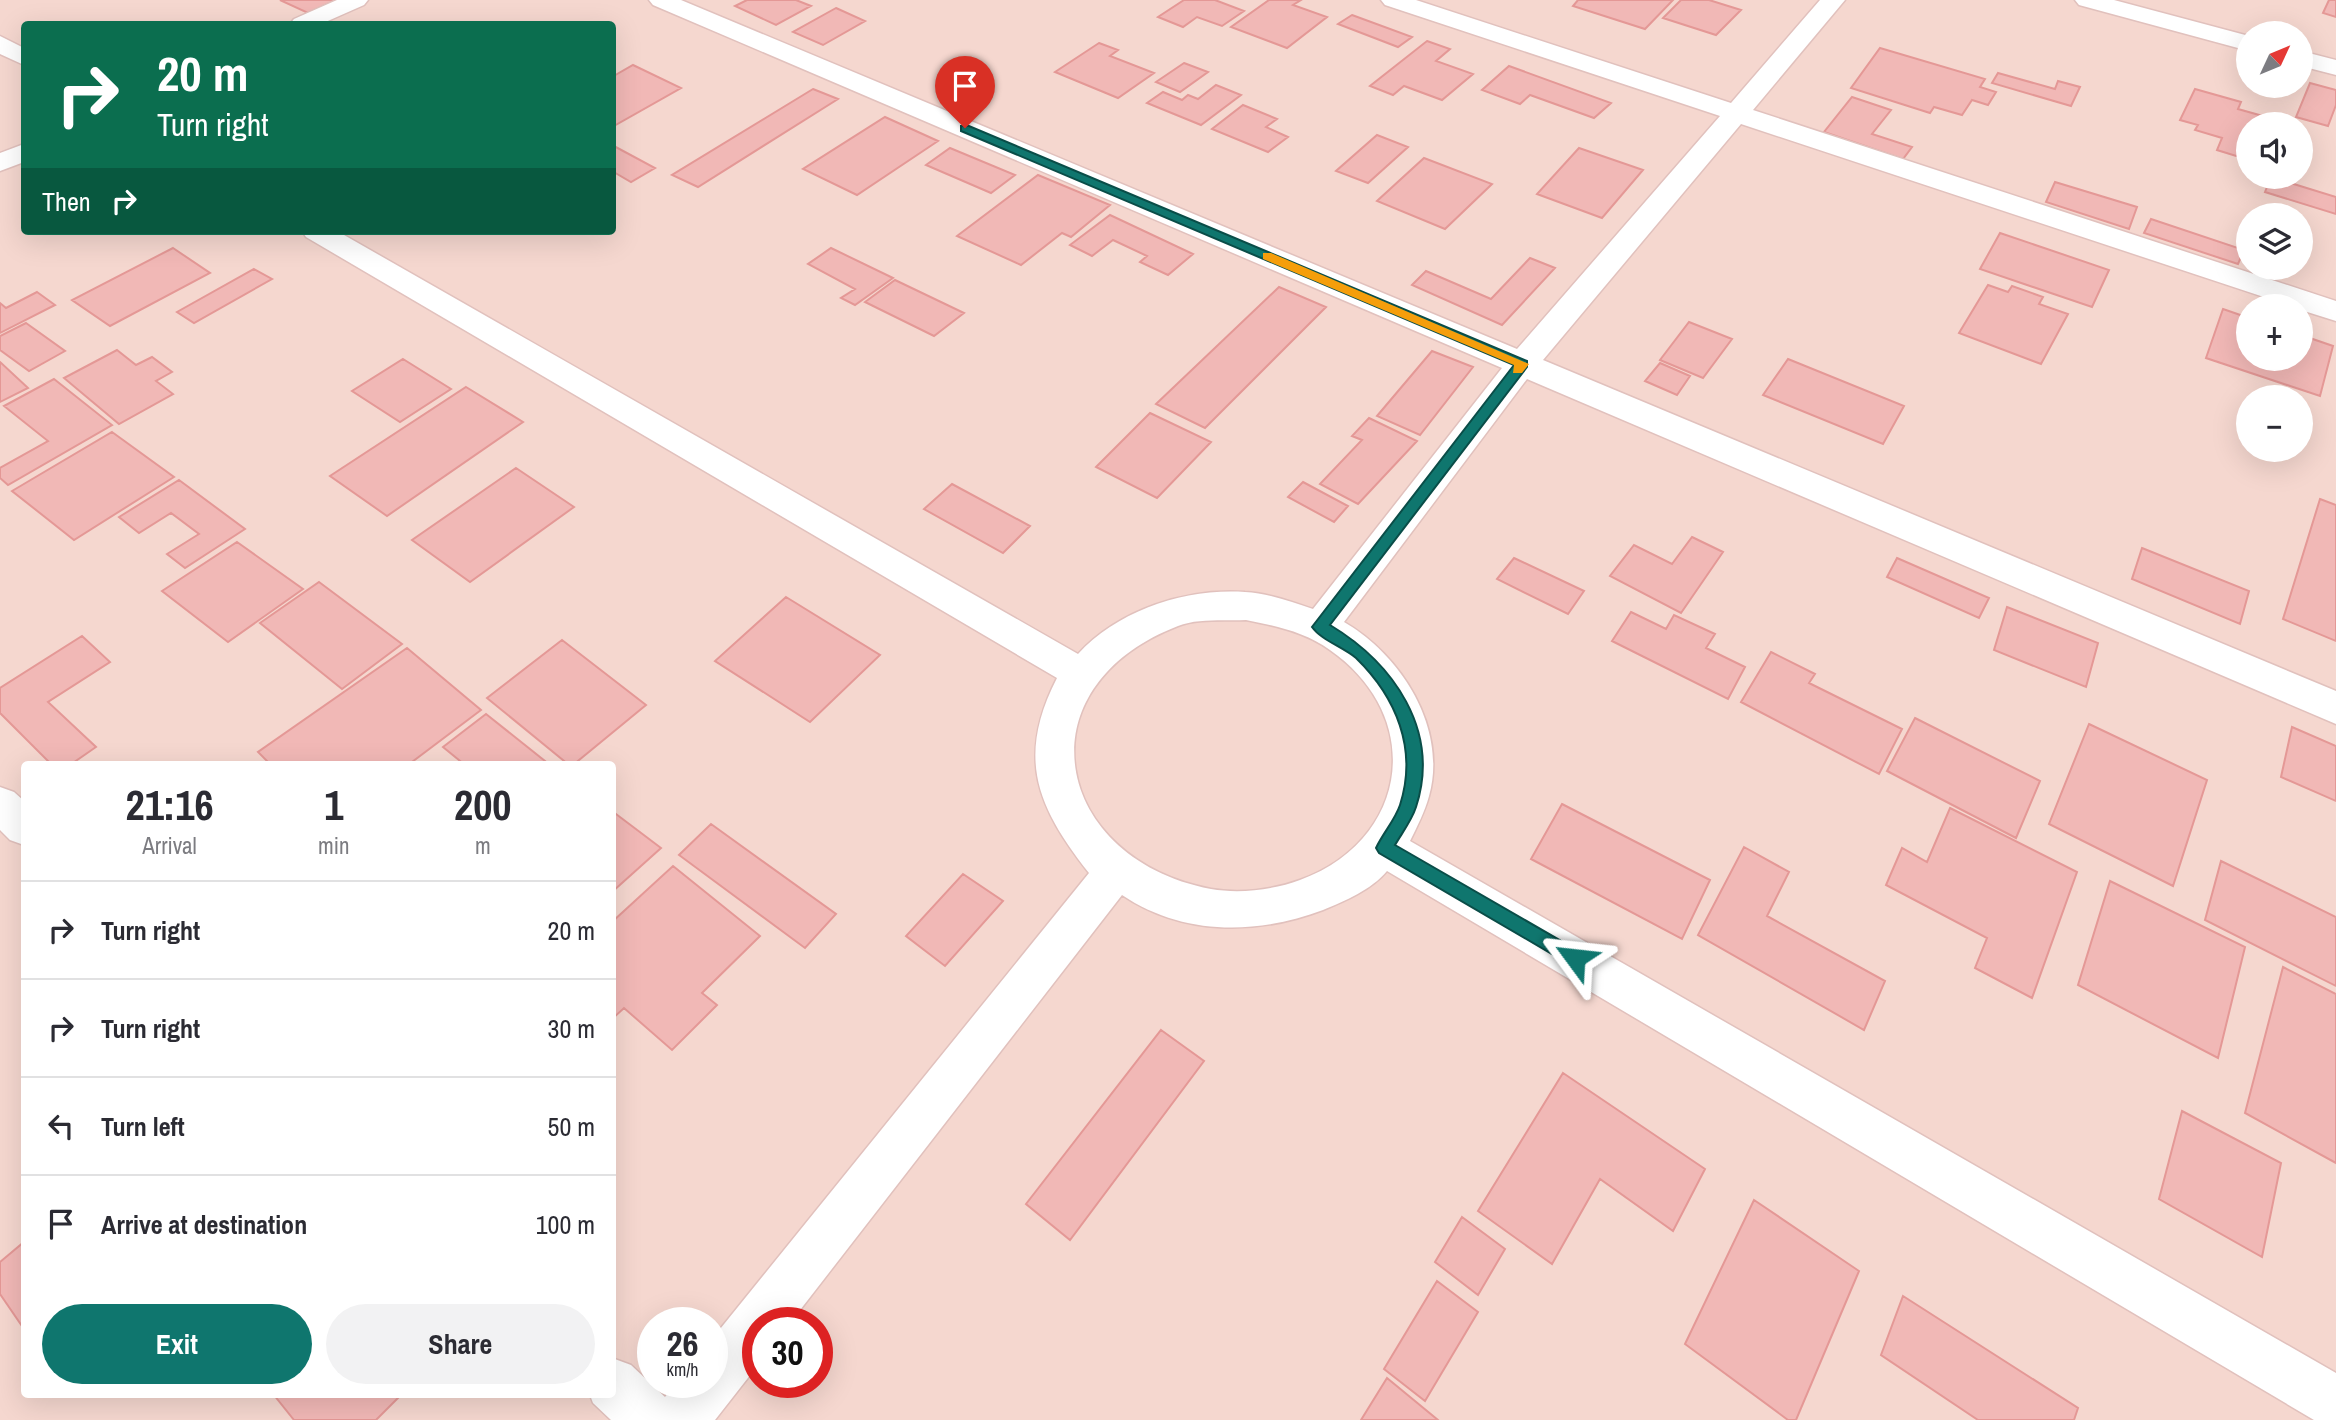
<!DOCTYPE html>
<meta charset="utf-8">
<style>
:root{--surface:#fff;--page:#f2f2f3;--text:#2b2b33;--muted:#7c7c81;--line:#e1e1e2;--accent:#0f766e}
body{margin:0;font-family:"Archivo Narrow",sans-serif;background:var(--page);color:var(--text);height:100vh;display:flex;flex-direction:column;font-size:26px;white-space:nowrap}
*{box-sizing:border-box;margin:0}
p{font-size:23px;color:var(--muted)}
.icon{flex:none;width:38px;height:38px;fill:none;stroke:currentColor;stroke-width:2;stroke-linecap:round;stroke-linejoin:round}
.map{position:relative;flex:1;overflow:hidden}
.sheet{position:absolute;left:21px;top:761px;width:595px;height:637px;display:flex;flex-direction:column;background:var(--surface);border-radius:7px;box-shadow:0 7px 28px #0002}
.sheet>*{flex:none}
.banner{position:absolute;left:21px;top:21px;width:595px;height:214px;border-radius:7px;box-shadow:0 7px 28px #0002;background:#0b6e4f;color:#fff;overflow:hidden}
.needle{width:46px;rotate:46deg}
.tools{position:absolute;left:2236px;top:21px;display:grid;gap:14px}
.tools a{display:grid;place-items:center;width:77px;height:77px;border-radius:50%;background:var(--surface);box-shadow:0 7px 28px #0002;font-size:35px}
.speed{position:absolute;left:637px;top:1307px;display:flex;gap:14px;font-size:35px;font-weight:700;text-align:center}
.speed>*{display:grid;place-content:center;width:91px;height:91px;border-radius:50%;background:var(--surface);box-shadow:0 7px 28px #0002;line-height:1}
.speed small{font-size:18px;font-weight:400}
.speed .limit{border:10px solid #d22;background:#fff;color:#111}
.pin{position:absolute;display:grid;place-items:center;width:60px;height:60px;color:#fff;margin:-72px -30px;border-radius:50% 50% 50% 0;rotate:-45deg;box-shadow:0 0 7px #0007}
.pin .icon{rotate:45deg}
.me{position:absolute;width:77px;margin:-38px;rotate:300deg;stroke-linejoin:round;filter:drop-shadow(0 0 5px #0008)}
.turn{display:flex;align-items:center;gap:24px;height:147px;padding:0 21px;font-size:32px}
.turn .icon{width:91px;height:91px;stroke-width:2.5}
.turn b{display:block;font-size:49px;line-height:60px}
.then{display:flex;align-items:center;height:66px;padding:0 21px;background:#0003;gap:14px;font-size:26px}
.eta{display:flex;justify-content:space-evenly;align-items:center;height:119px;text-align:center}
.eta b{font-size:42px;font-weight:700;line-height:49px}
.cta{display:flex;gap:14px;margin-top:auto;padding:14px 21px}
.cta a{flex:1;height:80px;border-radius:42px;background:var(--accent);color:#fff;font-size:28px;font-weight:700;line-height:80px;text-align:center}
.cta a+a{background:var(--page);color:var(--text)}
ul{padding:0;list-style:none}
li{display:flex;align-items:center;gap:21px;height:98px;padding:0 21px;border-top:2px solid var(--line)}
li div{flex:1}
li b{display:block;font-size:26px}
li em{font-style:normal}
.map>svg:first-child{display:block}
.residential{fill:#f5d7cf;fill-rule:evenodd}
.building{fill:#f1b8b6;stroke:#e49896;stroke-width:2}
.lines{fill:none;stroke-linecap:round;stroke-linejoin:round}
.street-casing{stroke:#e1c1bd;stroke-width:3}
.street{fill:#fff;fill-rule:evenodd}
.route{fill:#0f766e;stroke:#0a4d48;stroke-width:2}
.slow{fill:#f59e0b}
</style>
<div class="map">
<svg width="2336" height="1420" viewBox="0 0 2336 1420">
<rect width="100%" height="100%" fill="#fce5de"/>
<path class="residential" d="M0,0h2336v1420h-2336zM24,24h588v207h-588zM2249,33h52v53h-52zM2249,124h52v53h-52zM2249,215h52v53h-52zM2249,306h52v53h-52zM2249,397h52v53h-52zM24,765h588v630h-588zM653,1323h59v59h-59zM758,1323h59v59h-59z"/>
<path class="building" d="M280,0h51l3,1 -26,12z
M747,0h49l15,6 -35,19 -41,-19z
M1184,0h31l29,11 -22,15 -25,-9 -14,10 -25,-10z
M1269,0h32l-8,5 34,12 -40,31 -56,-21z
M1578,0h95l-28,29 -72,-23z
M1681,0h28l32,10 -25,25 -53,-17z
M2329,0h7v17l-13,-4z
M836,8l29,13 -42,24 -30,-13z
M1352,15l60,22 -14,10 -60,-23z
M1427,41l23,8 -14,12 37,13 -31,26 -38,-14 -11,9 -23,-9z
M1099,43l19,7 -8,6 44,17 -36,25 -63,-26z
M1880,48l105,31 -5,8 16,5 -8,13 -16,-5 -10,15 -28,-8 -4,6 -79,-25z
M1184,63l24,9 -28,20 -24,-10z
M633,65l48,23 -69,39v-50z
M1509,66l102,37 -17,15 -64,-23 -10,9 -38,-14z
M1998,73l57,16 3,-8 22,6 -9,19 -79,-23z
M2310,83l26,7v15l-8,21 -32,-9z
M1216,85l25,10 -40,30 -54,-22 16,-11 19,8 6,-5 10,4z
M813,89l25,10 -140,88 -26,-12z
M2195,89l46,13 -3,7 50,14 -39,1v36l-32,-10 5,-12 -27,-8 3,-5 -18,-5z
M1852,97l39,13 -19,24 40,13 -9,12 -79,-27z
M1243,105l34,14 -11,8 22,10 -20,15 -56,-23z
M885,117l53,24 -81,54 -54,-26z
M1377,135l31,12 -40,36 -32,-12z
M612,145l43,23 -24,14 -19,-11z
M950,148l65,27 -24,18 -65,-28z
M1579,148l64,22 -41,48 -65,-24z
M1424,158l68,26 -47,45 -68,-28z
M1038,175l72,30 -39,32 -9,-4 -41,32 -64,-29z
M2271,177l65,20v17l-71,-22z
M2055,182l82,25 -8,22 -83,-27z
M1110,215l83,39 -25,21 -28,-13 7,-6 -34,-16 -21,16 -22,-11z
M2151,219l93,31 -6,14 -94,-31z
M2000,233l109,37 -17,37 -112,-38z
M173,248l37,25 -100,53 -38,-26z
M831,248l62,30 -38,27 -14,-7 14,-9 -47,-25z
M1530,258l25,10 -53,57 -90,-40 14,-14 65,28z
M254,269l18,10 -78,44 -17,-11z
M895,280l69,33 -30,23 -69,-34z
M1988,285l20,7 4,-6 31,11 -4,7 29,10 -27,50 -82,-31z
M1279,287l47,20 -121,121 -49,-24z
M37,292l18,13 -55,28v-30l6,5z
M2223,309l26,9v41h52v-24l32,11 -13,50 -114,-38z
M1689,322l43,17 -29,39 -43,-18z
M26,323l39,28 -36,20 -29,-21v-14z
M117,350l19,15 16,-8 20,15 -16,9 17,13 -54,30 -55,-46z
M1432,351l41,16 -53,68 -43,-19z
M403,359l48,30 -51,33 -48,-31z
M1788,359l116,47 -21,38 -120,-49z
M0,362l28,26 -28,14z
M1660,363l30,13 -13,19 -32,-14z
M54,379l58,46 -104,60 -8,-7v-10l48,-27 -44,-35z
M466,387l57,35 -136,94 -57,-40z
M1150,413l61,29 -54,56 -61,-31z
M1369,418l48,23 -59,63 -38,-20 42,-44 -10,-4z
M112,432l62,45 -100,63 -62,-49z
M516,468l58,39 -104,75 -58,-42z
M179,480l66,49 -60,39 -18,-14 32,-20 -28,-21 -32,20 -20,-16z
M1303,482l45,24 -14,16 -46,-25z
M952,484l78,42 -27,27 -79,-44z
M2320,499l16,6v136l-53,-22z
M1692,537l31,15 -42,61 -71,-37 24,-31 38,19z
M237,542l66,47 -75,53 -66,-51z
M2142,548l107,43 -9,33 -108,-45z
M1514,558l70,33 -16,23 -71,-35z
M1897,558l92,40 -10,20 -92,-41z
M319,582l83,62 -60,45 -82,-66z
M786,597l94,58 -70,67 -95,-61z
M2007,607l91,36 -12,44 -92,-37z
M1631,612l35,17 8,-14 41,19 -9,14 39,19 -17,32 -116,-58z
M82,636l28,26 -62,40 48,45 -26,18h-18l-52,-52v-25z
M562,640l84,65 -73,60h-4l-82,-67z
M407,648l74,62 -73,55h-137l-13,-13z
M1771,652l44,22 -6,9 93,46 -23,45 -138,-72z
M486,714l64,51h-85l-22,-18z
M1915,718l125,63 -24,57 -129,-67z
M2089,724l118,56 -34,106 -124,-62z
M2292,727l44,19v55l-55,-24z
M1562,804l148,76 -28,59 -151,-80z
M1950,808l127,64 -45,126 -57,-30 12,-30 -101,-53 16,-37 25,14z
M612,811l49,37 -49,44z
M711,824l125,90 -31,34 -126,-93z
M1744,847l45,25 -22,44 118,65 -21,49 -166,-95z
M2221,861l115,56v69l-131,-66z
M673,866l87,70 -58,57 15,12 -45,45 -48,-42 -12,11v-97z
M963,874l40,27 -58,65 -39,-30z
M2110,881l135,66 -27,111 -140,-73z
M2283,967l53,27v169l-91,-50z
M1161,1030l43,31 -134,179 -44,-36z
M1563,1073l142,96 -32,62 -73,-52 -48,85 -74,-53z
M2182,1111l99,52 -19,94 -103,-58z
M1754,1200l105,71 -63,149h-8l-103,-76z
M1462,1217l43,32 -27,46 -43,-33z
M24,1242v87l-24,-35v-32z
M1437,1281l41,31 -53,89 -41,-32z
M1903,1296l175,112 -4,12h-96l-97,-65z
M1387,1378l51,42h-77z
M274,1395h127l-25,25h-82z"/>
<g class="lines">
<defs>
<path id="street" d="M337,0h31l-4,5 -43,19h-31l4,-5z
M649,0h32l836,349 203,-233 -335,-111 -4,-5h35l315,103 89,-103h25l-92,110 583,191v20l-35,-11v-4h-10l-550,-182 -198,236 793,331v33l-809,-345 -183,243c57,33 104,106 85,174 -4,15 -12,31 -19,45l926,532v47h-22l-927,-549c-16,19 -42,30 -64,39 -66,25 -140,26 -201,-15l-332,428h-32v42l-43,55h-104l-18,-17 -3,-8h22v-37l19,7 34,32 12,-15h35v-43l377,-466c-52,-66 -73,-115 -32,-195l-751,-441 -4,-6h35l741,423c41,-44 107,-66 167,-62 23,1 47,10 68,17l189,-241 -849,-363zM1246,620c30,6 59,12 84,30 96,67 79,190 -30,230 -27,10 -61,14 -89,9 -157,-30 -193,-201 -33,-263 20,-8 46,-5 68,-6z
M2075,0h39l135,36v15l-170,-46z
M0,36l24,12v17l-24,-11z
M2301,51l35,9v15l-35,-9z
M24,144v18l-24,9v-18z
M0,787l14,5 10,9v44l-14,-5 -10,-10z"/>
</defs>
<use href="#street" class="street-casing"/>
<use href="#street" class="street"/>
</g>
<path class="route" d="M961,126h8l558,235v6l-197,258c63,38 111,105 86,182 -4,13 -14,26 -21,38l187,108 2,5 -2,6 -7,3 -6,-3 -190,-111 -3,-5c7,-15 19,-28 24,-43 18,-56 -4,-108 -44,-147 -13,-11 -35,-18 -44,-31l202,-262 -553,-234z"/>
<path class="slow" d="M1263,253h8l258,111 -7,9h-9l1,-8 -251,-106z"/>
</svg>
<div class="tools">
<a><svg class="needle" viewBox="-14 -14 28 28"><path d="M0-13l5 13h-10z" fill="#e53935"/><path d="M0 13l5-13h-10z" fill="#7c7c81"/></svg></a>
<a><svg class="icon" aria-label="sound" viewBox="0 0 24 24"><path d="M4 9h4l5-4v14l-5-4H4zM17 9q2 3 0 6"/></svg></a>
<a><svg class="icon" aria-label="layers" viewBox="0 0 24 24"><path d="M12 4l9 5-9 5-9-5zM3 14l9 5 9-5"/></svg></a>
<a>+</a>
<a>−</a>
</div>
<div class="speed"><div>26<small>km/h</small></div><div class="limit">30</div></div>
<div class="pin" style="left:965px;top:128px;background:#d93025"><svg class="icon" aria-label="arrive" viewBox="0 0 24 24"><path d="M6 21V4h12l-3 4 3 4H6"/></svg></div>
<svg class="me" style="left:1575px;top:958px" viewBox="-20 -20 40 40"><path d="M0-17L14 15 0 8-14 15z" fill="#0f766e" stroke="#fff" stroke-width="4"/></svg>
<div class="banner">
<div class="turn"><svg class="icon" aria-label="right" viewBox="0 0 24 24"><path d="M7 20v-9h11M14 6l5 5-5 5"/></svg><div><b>20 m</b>Turn right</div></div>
<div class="then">Then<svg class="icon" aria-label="right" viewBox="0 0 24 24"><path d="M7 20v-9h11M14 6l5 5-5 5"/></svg></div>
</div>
<section class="sheet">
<div class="eta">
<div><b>21:16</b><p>Arrival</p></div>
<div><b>1</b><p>min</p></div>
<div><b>200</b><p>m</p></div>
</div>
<ul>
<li><svg class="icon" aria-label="right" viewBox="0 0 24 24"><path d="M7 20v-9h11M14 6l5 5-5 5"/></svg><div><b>Turn right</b></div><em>20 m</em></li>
<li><svg class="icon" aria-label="right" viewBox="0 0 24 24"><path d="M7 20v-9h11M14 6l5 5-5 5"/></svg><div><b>Turn right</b></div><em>30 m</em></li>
<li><svg class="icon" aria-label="left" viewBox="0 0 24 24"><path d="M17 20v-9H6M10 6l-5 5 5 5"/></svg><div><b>Turn left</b></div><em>50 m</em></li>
<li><svg class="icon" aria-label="arrive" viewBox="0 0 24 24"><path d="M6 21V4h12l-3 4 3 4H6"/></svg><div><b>Arrive at destination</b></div><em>100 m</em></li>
</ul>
<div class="cta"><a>Exit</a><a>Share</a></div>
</section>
</div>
